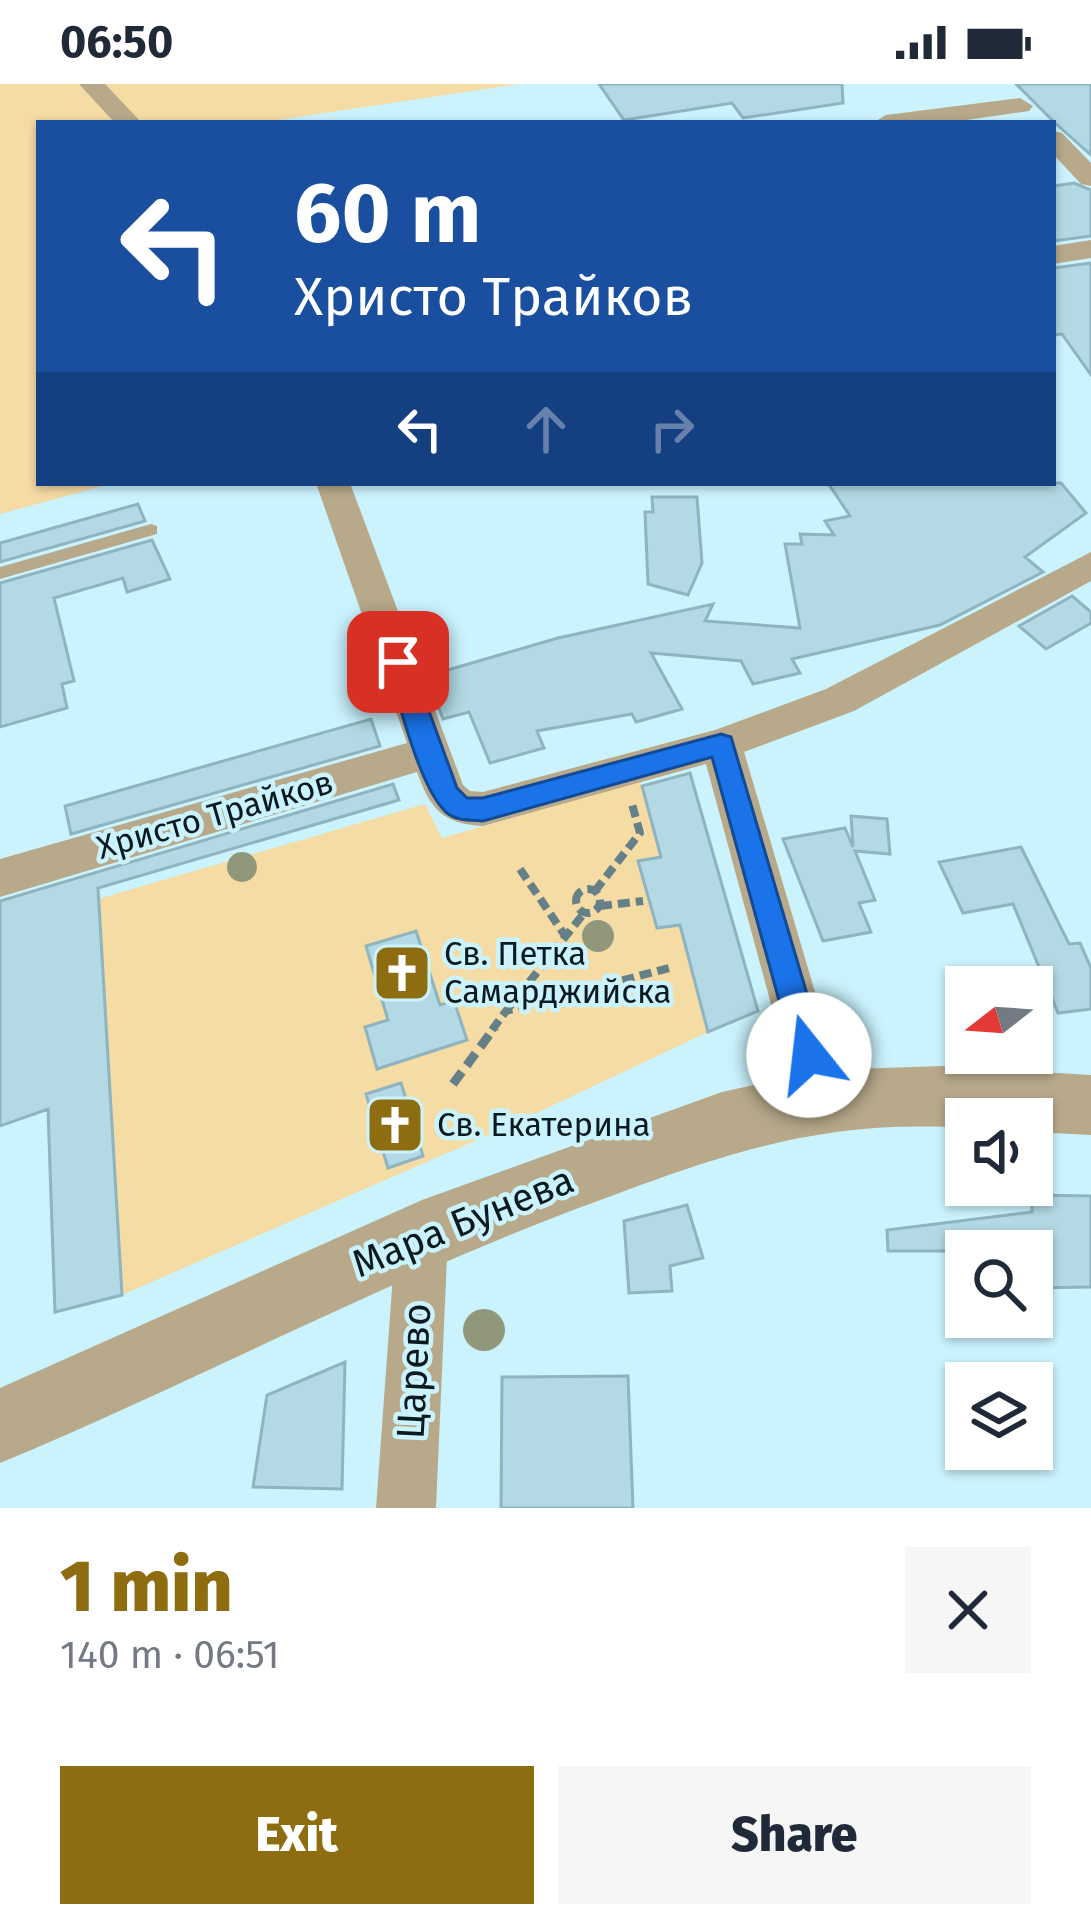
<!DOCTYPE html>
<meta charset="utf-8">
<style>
:root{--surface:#fff;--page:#f6f6f7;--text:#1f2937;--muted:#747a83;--accent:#8e6c10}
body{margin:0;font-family:"Fira Sans",sans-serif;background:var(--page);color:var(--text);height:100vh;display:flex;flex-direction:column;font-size:45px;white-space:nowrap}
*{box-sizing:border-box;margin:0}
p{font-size:39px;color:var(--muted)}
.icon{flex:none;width:66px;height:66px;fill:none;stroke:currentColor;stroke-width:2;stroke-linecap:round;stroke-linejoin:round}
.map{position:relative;height:1424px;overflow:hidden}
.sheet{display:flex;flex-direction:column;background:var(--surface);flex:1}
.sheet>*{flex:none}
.top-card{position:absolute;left:36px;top:36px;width:1020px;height:366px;border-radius:0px;box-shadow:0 3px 9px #0004;background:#1a4fa0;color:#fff;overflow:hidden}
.needle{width:78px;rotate:253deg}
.buttons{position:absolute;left:945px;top:882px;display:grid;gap:24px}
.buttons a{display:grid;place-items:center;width:108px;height:108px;border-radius:0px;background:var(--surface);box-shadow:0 3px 9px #0004;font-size:60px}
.pin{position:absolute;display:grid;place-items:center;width:102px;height:102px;color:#fff;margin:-51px;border-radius:24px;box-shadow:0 6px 18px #0006}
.me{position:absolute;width:132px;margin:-66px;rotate:344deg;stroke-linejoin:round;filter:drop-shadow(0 0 9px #0008)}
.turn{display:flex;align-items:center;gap:42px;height:252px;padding:0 60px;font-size:54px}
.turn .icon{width:156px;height:156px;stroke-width:2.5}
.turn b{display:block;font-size:84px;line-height:102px}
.lanes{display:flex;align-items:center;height:114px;padding:0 60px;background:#0003;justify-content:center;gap:60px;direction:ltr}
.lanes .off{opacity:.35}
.round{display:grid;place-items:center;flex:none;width:126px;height:126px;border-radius:0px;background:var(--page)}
.headline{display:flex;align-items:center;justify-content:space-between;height:204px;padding:0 60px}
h1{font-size:72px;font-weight:800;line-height:90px;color:var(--accent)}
.button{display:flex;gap:24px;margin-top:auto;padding:24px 60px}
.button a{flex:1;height:138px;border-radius:0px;background:var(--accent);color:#fff;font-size:48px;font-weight:800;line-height:138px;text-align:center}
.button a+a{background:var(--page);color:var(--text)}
.status{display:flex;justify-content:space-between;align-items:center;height:84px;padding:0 60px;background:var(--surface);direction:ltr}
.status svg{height:33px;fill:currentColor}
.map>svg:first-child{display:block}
.green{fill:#f5dba4}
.building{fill:#b2d9e4;stroke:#8eb4bf;stroke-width:3}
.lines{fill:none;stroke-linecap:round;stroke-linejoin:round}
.path-far1{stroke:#658087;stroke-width:8;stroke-dasharray:12 6;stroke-linecap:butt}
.path{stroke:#658087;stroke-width:9;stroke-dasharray:15 8;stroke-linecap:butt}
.service{fill:#b7a98a;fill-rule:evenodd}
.minor{fill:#b7a98a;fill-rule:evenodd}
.tertiary{fill:#b7a98a;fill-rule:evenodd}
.tree{fill:#91977b}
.route{fill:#1a73e8;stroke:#114b97;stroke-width:3}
.labels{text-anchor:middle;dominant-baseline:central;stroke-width:9;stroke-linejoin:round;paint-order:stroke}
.street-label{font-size:33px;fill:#0b1a1e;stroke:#cbf3fe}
.poi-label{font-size:33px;fill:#0b1a1e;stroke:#cbf3fe;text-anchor:start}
.near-street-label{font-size:39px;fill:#0b1a1e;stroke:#cbf3fe}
</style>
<div class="status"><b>06:50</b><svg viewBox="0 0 49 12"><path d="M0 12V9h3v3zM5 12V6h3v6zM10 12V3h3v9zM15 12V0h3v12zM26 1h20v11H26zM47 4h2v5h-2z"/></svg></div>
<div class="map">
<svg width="1091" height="1424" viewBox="0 0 1091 1424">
<rect width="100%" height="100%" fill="#cbf3fe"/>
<path class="green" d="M0,0h519l-261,39h-219v360h75l-114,31z
M640,697l21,76 -23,5 19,65 23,-2 28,107 -199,94 -387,169 -24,-396 327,-95 17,34z"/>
<path class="building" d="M599,0h243l1,19 -100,15 -11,-15 -108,17z
M1016,0h75v71l-36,-32z
M1074,99l17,7v46l-38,5v-55z
M1091,179v112l-29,-41 -9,1v-67z
M828,399h233l25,30 -61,44 18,15 -103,53 -148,34 8,14 -47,11 -12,-23 -90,-8 31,56 -46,13 -4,-8 -95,17 7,17 -54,15 -21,-51 -26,7 -16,-43 131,-38 155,-34 -8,17 95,7 -15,-84h17l-2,-10 34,1 -9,-14 25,-5z
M652,413h45l5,66 -14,32 -40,-11 -3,-72h8z
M138,420l7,17 -145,41v-19z
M152,456l18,39 -43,13 -4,-14 -69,20 20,83 -12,3 5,24 -67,19v-144z
M1072,512l19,16v11l-45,26 -27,-23z
M371,635l9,27 -309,88 -6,-28z
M690,689l68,238 -50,21 -28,-107 -23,3 -19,-67 23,-4 -19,-71z
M393,700l6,16 -301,88 24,407 -67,17 -7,-203 -48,17v-225z
M851,732l36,3 3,35 -35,-3 20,49 -16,3 12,29 -48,9 -40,-102 62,-11 8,19z
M1021,763l48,97 11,-1 11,25v41l-33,4 -45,-109 -50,9 -24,-51z
M416,847l24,74 14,-4 13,39 -90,29 -12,-42 23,-7 -22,-74z
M401,999l22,73 -35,12 -22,-74z
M1032,1111l59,1v91l-59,1v-37h-144l-1,-21 145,-18z
M687,1121l16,53 -33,8 2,25 -43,2 -5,-72z
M345,1278l-3,127 -89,-2 14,-92z
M628,1292l5,132h-132l1,-131z"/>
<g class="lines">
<path class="path-far1" d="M520,785l46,68
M576 817a12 12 0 1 1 24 0a12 12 0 1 1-24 0Z
M595,807l45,-58 -8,-29
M600,822l43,-5
M507,926l78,-98
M492,946l14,-19 167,-44"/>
<path class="path" d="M453,1000l42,-57"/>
<path class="service" d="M151,440l6,2v8l-157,45v-12z"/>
<path class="minor" d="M79,0h26l37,39h-27z
M1020,14l13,8 -4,5 -83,12h-73l13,-8z
M1053,47l9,2 29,30v23l-10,-2 -28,-30z
M1091,156v18l-38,6v-18z
M316,399h34l113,302 7,6 13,1 232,-62 111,-41 265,-137v29l-237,130 -110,41 103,348 -8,17 -17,6 -17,-6 -8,-17 -91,-336 -223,62c-40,-2 -53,-17 -66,-54l-417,125v-38l407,-116z
M422,1124l19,7 7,19 -12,274h-60l20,-274 7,-19z"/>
<path class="tertiary" d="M942,982l149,9v60l-59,-3v-13h-66v9c-155,-10 -256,31 -398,84 -194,74 -376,171 -568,251v-75l422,-188 300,-108 100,-22z"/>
</g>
<g class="tree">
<circle cx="242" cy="783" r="15"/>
<circle cx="598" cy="852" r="16"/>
<circle cx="484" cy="1246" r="21"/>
</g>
<path class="route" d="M398,569l13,9 46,126 10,10h16l238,-64 10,3 94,318 -5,10 -11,5 -11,-5 -4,-10 -82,-298 -229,64c-13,-1 -26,0 -36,-8 -28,-24 -48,-114 -61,-151z"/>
<defs>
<symbol id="church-square" viewBox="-11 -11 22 22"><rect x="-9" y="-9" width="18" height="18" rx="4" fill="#8e6c10" stroke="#cbf3fe"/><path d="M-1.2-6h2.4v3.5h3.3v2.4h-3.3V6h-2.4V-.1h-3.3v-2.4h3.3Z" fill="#fff"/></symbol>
</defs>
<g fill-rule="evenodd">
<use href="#church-square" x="369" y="856" width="66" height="66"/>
<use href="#church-square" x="362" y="1008" width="66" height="66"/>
</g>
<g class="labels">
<g class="street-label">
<text transform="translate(215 731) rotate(-16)">Христо Трайков</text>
</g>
<g class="poi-label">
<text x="444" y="870">Св. Петка<tspan x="444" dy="38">Самарджийска</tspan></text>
<text x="437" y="1041">Св. Екатерина</text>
</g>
<g class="near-street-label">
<text transform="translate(463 1138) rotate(-22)">Мара Бунева</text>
<text transform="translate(414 1287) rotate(-87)">Царево</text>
</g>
</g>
</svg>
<div class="buttons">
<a><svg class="needle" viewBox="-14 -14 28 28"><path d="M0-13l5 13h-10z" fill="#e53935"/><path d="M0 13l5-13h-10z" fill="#747a83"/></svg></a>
<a><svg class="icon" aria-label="sound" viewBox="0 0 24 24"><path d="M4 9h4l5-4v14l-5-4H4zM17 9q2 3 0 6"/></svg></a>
<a><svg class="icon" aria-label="search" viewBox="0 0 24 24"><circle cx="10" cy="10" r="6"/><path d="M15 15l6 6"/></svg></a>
<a><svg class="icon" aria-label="layers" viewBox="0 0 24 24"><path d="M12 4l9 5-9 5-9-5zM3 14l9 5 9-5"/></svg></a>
</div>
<div class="pin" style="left:398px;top:578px;background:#d93025"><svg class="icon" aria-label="arrive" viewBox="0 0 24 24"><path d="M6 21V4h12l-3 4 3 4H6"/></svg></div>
<svg class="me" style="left:809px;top:971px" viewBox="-20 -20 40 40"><circle r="19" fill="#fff"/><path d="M0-13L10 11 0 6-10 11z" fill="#1a73e8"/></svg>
<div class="top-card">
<div class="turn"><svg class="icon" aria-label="left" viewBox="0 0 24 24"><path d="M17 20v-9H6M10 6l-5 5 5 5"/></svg><div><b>60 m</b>Христо Трайков</div></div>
<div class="lanes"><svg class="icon" aria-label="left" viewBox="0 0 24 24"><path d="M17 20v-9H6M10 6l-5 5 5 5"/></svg><svg class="icon off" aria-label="ahead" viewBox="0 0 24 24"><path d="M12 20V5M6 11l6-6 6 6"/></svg><svg class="icon off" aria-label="right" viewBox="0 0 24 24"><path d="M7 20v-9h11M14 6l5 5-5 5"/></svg></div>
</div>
</div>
<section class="sheet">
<div class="headline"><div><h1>1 min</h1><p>140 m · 06:51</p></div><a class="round"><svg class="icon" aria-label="close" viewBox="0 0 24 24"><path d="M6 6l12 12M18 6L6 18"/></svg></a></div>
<div class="button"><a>Exit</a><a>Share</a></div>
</section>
